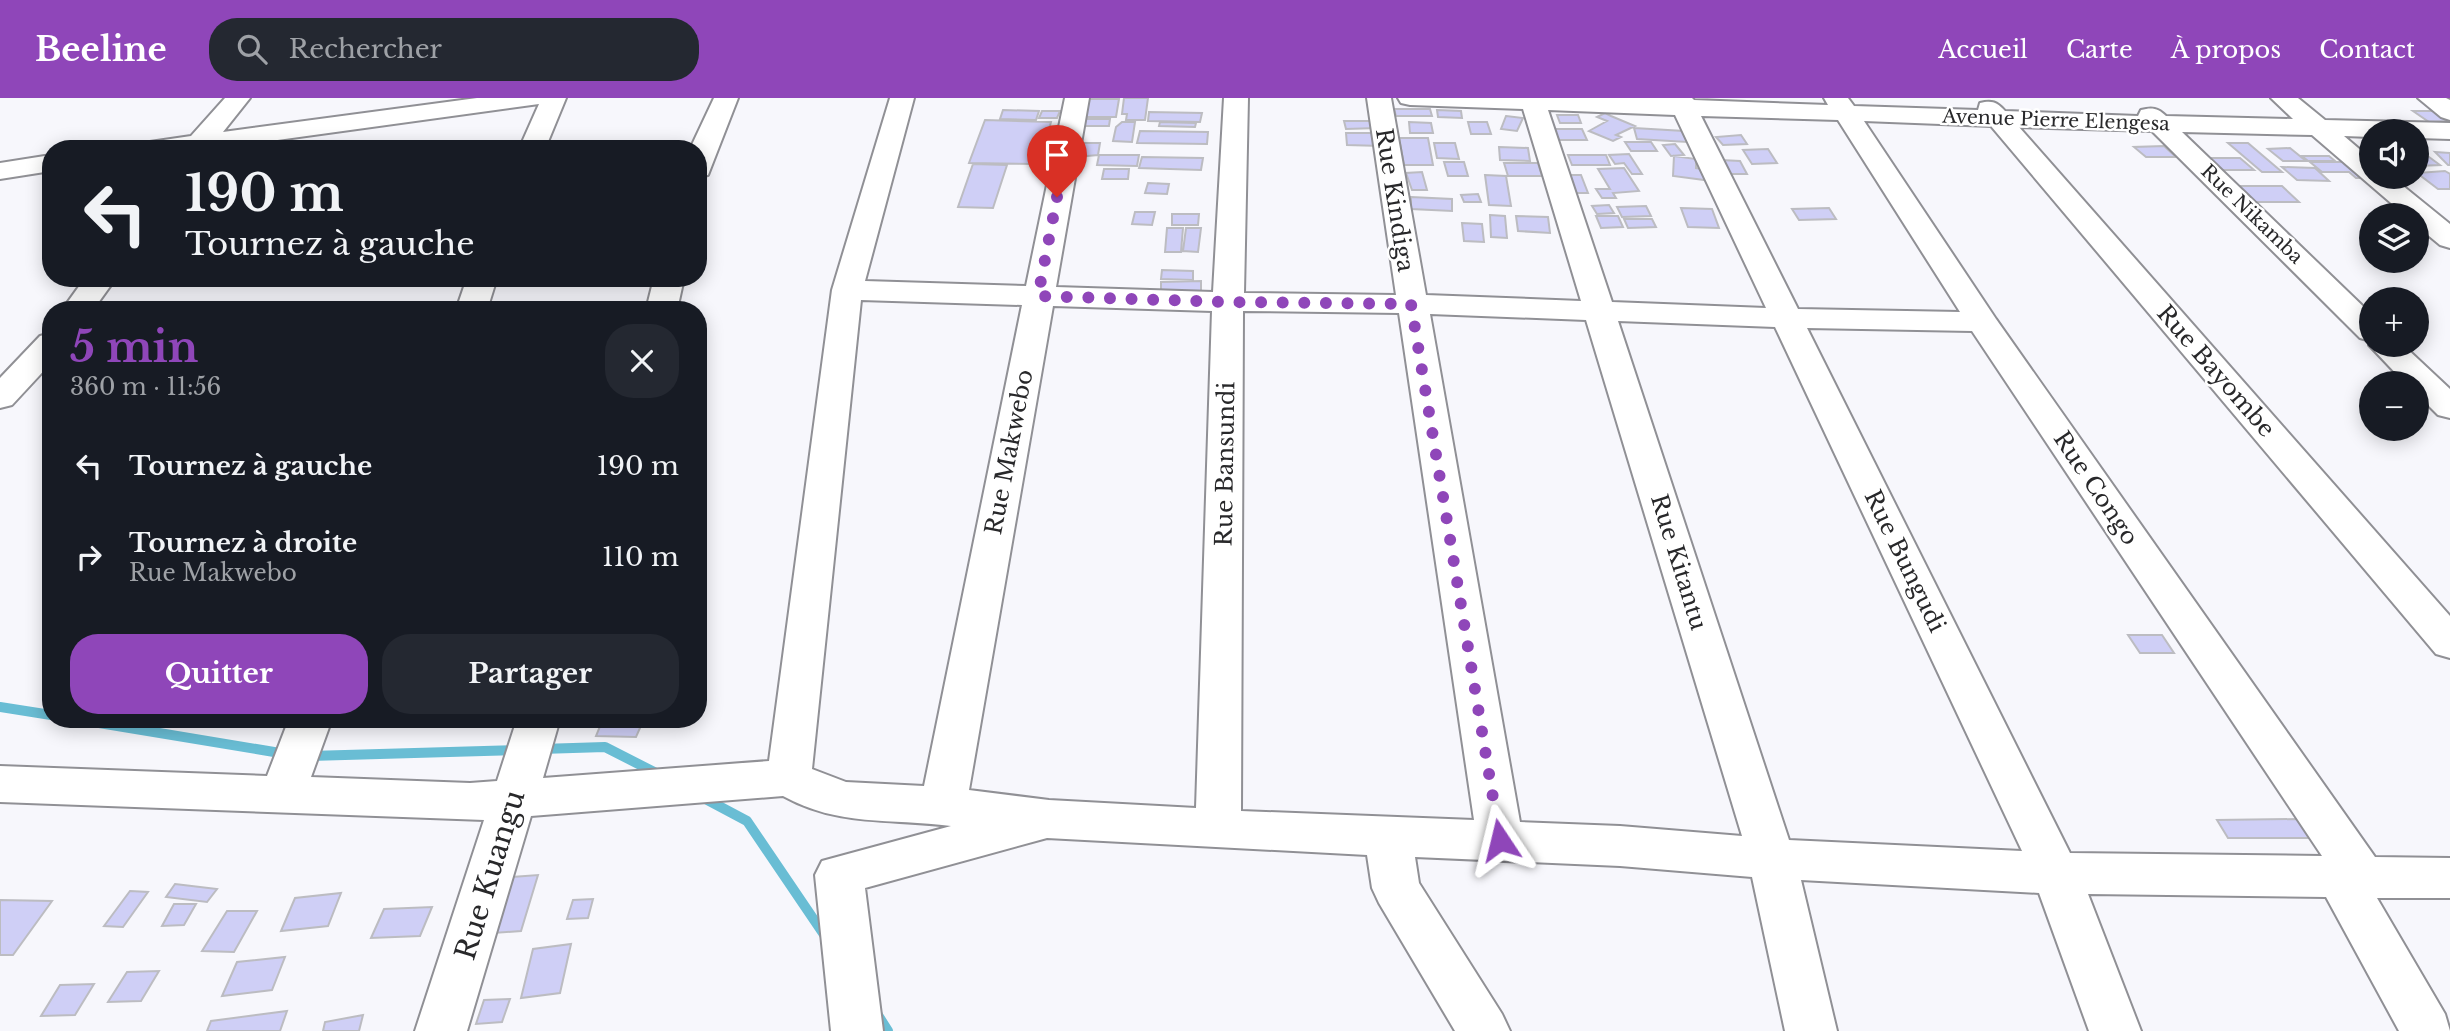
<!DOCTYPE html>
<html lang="fr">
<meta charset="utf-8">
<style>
:root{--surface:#171b24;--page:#242831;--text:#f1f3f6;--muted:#9ea1a6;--accent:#8f46b9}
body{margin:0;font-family:"Libre Baskerville",serif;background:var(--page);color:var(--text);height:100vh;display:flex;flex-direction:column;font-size:26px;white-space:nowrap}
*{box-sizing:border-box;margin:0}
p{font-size:23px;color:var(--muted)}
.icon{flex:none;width:38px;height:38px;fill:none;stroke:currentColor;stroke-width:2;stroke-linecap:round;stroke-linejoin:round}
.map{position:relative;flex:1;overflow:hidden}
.sheet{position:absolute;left:42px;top:203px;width:665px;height:427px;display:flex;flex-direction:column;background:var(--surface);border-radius:28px;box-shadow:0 4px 18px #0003}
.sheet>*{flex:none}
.hud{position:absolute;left:42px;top:42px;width:665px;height:147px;border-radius:28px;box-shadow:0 4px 18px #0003;background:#171b24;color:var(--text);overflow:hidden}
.buttons{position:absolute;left:2359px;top:21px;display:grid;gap:14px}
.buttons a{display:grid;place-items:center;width:70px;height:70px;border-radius:50%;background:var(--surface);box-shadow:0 4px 18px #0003;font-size:35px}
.pin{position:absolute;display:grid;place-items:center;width:60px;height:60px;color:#fff;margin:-72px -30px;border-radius:50% 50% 50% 0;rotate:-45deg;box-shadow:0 0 7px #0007}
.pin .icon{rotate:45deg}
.me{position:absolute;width:77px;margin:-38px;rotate:350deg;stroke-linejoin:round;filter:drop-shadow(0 0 5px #0008)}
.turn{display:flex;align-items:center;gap:24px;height:147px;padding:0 28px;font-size:32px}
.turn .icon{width:91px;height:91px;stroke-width:2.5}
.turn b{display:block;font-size:49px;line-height:60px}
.round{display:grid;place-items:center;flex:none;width:74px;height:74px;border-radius:28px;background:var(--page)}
.overview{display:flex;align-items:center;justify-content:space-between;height:119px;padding:0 28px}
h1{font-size:42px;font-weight:800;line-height:52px;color:var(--accent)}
.primary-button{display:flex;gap:14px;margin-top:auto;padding:14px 28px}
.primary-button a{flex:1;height:80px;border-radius:28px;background:var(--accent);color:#fff;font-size:28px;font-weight:800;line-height:80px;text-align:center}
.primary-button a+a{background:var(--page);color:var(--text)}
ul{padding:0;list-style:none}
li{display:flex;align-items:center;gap:21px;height:91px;padding:0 28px}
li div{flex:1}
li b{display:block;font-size:26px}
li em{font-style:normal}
header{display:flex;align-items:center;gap:42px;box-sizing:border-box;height:98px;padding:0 35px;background:var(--accent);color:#fff}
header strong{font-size:33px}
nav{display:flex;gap:38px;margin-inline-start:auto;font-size:24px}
.search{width:490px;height:63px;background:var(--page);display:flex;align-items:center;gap:18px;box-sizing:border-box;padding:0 24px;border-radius:28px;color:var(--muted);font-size:26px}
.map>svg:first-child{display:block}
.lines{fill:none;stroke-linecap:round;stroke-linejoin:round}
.stream{stroke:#69bdd4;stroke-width:10}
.building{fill:#cfcff6;stroke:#bcbcc1;stroke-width:2}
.minor-casing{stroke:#909095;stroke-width:4}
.minor{fill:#fff;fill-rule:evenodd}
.route{stroke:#8f46b9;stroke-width:12;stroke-dasharray:0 21.6}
.labels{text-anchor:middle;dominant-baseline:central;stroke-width:5;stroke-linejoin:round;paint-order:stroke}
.far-street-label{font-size:19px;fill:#28282a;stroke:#fff}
.street-label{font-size:23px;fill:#28282a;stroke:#fff}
.near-street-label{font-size:28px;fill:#28282a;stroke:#fff}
</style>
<header>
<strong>Beeline</strong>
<div class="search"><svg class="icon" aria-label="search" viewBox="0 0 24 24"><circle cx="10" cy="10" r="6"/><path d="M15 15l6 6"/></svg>Rechercher</div>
<nav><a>Accueil</a><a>Carte</a><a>À propos</a><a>Contact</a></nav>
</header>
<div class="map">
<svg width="2450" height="933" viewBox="0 0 2450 933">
<rect width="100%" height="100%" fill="#f7f7fc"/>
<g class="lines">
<path class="stream" d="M0,609l51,8
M75,621l211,35
M541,651l64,-2 55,28
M310,658l206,-6
M700,698l47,25 80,118
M876,914l12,19"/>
</g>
<path class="building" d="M1124,0h24l-3,22h-19l1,-6h-5z
M1085,1h34l-3,18h-35z
M1394,11h36l2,7h-36z
M1003,12l36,1 -3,9 -36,-1z
M1437,12l24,1 1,7 -24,-1z
M1042,13h18l-3,7h-18z
M2413,13h24l13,10 -21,1z
M1149,14l53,1 -2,9 -52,-1z
M1605,15l6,3 24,10 -19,9 5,2 -8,4 -24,-10 18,-10 -10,-4z
M1557,17h21l3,8h-21z
M1506,18l17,2 -6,13 -16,-2z
M1080,21h30l-1,7h-31z
M985,22l66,2 -12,42 -70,-1z
M1344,23h31l2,7 -31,1z
M1122,24h13l-3,20 -19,-1 3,-14z
M1160,24l36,1 -1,4 -36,-1z
M1409,24l22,1 2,10h-23z
M1468,24h19l4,12h-20z
M1634,30l50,3 3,11 -50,-3z
M1553,31h29l5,11h-28z
M1140,33l68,1 -1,12 -70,-1z
M1346,35h34l1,13 -34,-1z
M1741,37l6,9 -24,1 -7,-8z
M1399,40h29l5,27h-29z
M1625,44h26l6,9h-26z
M1079,45h21l-2,12 -22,2z
M1434,45h21l4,16 -22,-1z
M2228,45h20l34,29h-20z
M1675,46l9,11 -13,1 -8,-11z
M2164,48l12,11h-30l-12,-10z
M1499,49l29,1 2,13 -30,-1z
M2290,50l16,13h-23l-15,-12z
M2417,50l8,6 15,11 -23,1z
M1768,51l9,14 -25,1 -9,-14z
M2435,54l15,1v12h-2z
M1629,56l13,20h-10l-8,-11 -9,1 -6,-9z
M1099,57h40l-2,11 -40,-1z
M1568,57h38l4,10h-38z
M1674,58l22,3v9l16,2v11l-39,-5z
M2302,58h27l6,5h-27z
M1142,59l61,1 -2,12 -62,-2z
M2202,60h38l14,12h-38z
M1721,62l19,1 7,13h-19z
M1444,64h20l4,14h-20z
M2310,64h42l18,16h-14l-7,-6h-27z
M1504,65h34l4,13h-34z
M973,66l34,1 -14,43 -35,-1z
M2282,69l33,1 14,13 -32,-1z
M1624,70l15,23 -26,2 3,5h-14l-6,-9h14l-12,-20z
M1104,71h25l-1,10h-26z
M2445,73l5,3v15h-12l-21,-16z
M1422,74l5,18h-15l-6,-17z
M1485,77l21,1 5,30 -22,-1z
M1568,77h13l7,18h-13z
M1148,85l21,1 -2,10 -22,-1z
M2231,88h51l17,16h-51z
M1478,96l3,8h-17l-3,-7z
M1411,99l41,2v12l-41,-2z
M1609,107l5,8 -17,1 -5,-8z
M1646,108l5,10 -29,1 -5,-10z
M1681,110l31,1 7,19 -31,-1z
M1829,110l7,11 -37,1 -7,-11z
M1135,114h20l-3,13 -20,-1z
M1172,116h27l-1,11h-26z
M1490,117l15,1 2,22 -16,-1z
M1516,118l32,1 2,16 -32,-2z
M1596,118h22l5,11 -22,1z
M1624,121h28l4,8 -28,1z
M1462,125l20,1 2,18 -20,-1z
M1167,130h16l-2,24h-16z
M1186,130h15l-3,24 -15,-1z
M1162,172l31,1v9l-32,-1z
M1201,183v11h-40v-10z
M2128,537h34l12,18h-34z
M603,621h41l-8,18 -40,-1z
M2298,721l13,19h-83l-11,-18z
M538,777l-17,56 -27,2 18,-56z
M175,786l42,5 -10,13 -41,-5z
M130,793l18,1 -25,35 -19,-1z
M341,795l-13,33 -47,5 14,-33z
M593,801l-5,19 -21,1 6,-19z
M0,802l52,1 -39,54h-13z
M174,806h22l-12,21 -22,1z
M432,809l-12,29 -49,2 13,-29z
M227,813h30l-23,41 -32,-1z
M571,846l-11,49 -39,5 12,-49z
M285,859l-13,33 -50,6 15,-34z
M159,873l-18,30 -33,1 19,-30z
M94,886l-19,31 -34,1 19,-31z
M510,901l-8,23 -26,2 8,-24z
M287,913l-7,20h-73l4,-10z
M363,917l-4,16h-36l2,-9z"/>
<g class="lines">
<defs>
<path id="minor" d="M225,0h25l-27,34 254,-34h89l-21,51h-26l20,-45 -327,45h-73l4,-6 48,-7z
M714,0h24l-30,77 -10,2v-28h-8z
M890,0h24l-49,183 161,5 39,-188h24l-33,189 157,5 11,-194h24l-4,195 152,2 -29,-197h24l35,197 155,6 -58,-192 -113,-4 -9,-2 -3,-5h294l2,2 134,5 -4,-7h24l6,8 124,4 2,-7c12,-3 17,-1 25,8l133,5 3,-6c11,-3 17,-2 25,6l127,3 -22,-21h27l27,22 125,3v16l-33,-1v-7h-46v6l-27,-1 27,23v18h21l58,47v24l-10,-3 -23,-19v-11h-12l-93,-80 -130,-3 189,182v27l-11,-3 -208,-207 -133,-4 431,489v42l-14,-4 -445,-528 -127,-5 132,198 379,538 75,1v40h-73l68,116 5,17h-51l-73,-134 -238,-3 53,137h-52l-50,-138 -238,-13 36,151h-52l-33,-154 -132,-11 -205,-9 4,26 83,131 8,17h-55l-76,-128 -7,-15 -5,-33 -320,-17 -182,50 18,143h-52l-16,-156 7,-14 129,-35c-61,-8 -112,1 -168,-30l-252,20 -64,215h-52l69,-211 -484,-18v-36l267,10 22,-57h43l-21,58 159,6 27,-2 20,-62h43l-17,59 226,-17 63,-471zM1548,12l127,5 91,193 -154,-6zM1701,18l137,4 122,192 -162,-3zM861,202l161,5 -98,481 -78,-4 -34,-13zM1053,208l159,5 -16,497 -147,-8 -80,-10zM1243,213l156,2 75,507 -233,-9zM1430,216l156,6 156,516 -122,-10 -100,-4zM1618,223l157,6 247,524 -233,-11zM1807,230l165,3 350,525 -252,-3z
M2418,0h28l4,2v20l-9,-3z
M51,57v16l-51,8v-16z
M85,180h31l-23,32h-31z
M467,180h30l-10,32h-31z
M654,180h30l-7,32h-31z
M51,235v30l-39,42 -12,3v-30l40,-42z
M2371,244v3h32l47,44v29l-12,-3 -21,-21v-11h-12l-36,-38z"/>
</defs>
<use href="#minor" class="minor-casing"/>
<use href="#minor" class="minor"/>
</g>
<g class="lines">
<path class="route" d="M1057,99l-19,99 190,6 183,2 89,536"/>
</g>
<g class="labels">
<g class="far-street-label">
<text transform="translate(2056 22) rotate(2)">Avenue Pierre Elengesa</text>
<text transform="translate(2252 116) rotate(44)">Rue Nikamba</text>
</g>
<g class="street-label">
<text transform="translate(1395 102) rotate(81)">Rue Kindiga</text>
<text transform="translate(2216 273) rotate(49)">Rue Bayombe</text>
<text transform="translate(1009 354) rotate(-79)">Rue Makwebo</text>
<text transform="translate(1225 366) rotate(-89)">Rue Bansundi</text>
<text transform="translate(2096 390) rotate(56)">Rue Congo</text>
<text transform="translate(1905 463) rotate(64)">Rue Bungudi</text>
<text transform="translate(1679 464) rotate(73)">Rue Kitantu</text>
</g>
<g class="near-street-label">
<text transform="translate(490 777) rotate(-73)">Rue Kuangu</text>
</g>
</g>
</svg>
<div class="buttons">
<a><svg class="icon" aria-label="sound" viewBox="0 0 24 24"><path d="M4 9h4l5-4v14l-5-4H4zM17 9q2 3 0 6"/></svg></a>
<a><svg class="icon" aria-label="layers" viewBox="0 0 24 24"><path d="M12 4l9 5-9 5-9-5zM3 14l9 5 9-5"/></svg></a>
<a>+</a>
<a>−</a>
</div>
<div class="pin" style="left:1057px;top:99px;background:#d93025"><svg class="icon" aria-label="arrive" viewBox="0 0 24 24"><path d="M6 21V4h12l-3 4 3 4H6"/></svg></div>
<svg class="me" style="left:1500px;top:742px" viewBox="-20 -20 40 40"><path d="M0-17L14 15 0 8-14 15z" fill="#8f46b9" stroke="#fff" stroke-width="4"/></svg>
<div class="hud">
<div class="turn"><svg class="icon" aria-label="left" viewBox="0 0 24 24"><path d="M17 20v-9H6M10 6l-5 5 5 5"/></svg><div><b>190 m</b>Tournez à gauche</div></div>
</div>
<section class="sheet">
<div class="overview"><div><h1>5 min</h1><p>360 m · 11:56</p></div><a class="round"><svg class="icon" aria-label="close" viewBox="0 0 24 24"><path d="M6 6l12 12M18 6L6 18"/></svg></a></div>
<ul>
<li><svg class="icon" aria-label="left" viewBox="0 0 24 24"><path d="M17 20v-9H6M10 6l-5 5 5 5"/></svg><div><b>Tournez à gauche</b></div><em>190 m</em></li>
<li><svg class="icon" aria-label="right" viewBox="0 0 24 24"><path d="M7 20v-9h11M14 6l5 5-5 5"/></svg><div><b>Tournez à droite</b><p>Rue Makwebo</p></div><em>110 m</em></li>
</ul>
<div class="primary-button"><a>Quitter</a><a>Partager</a></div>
</section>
</div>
